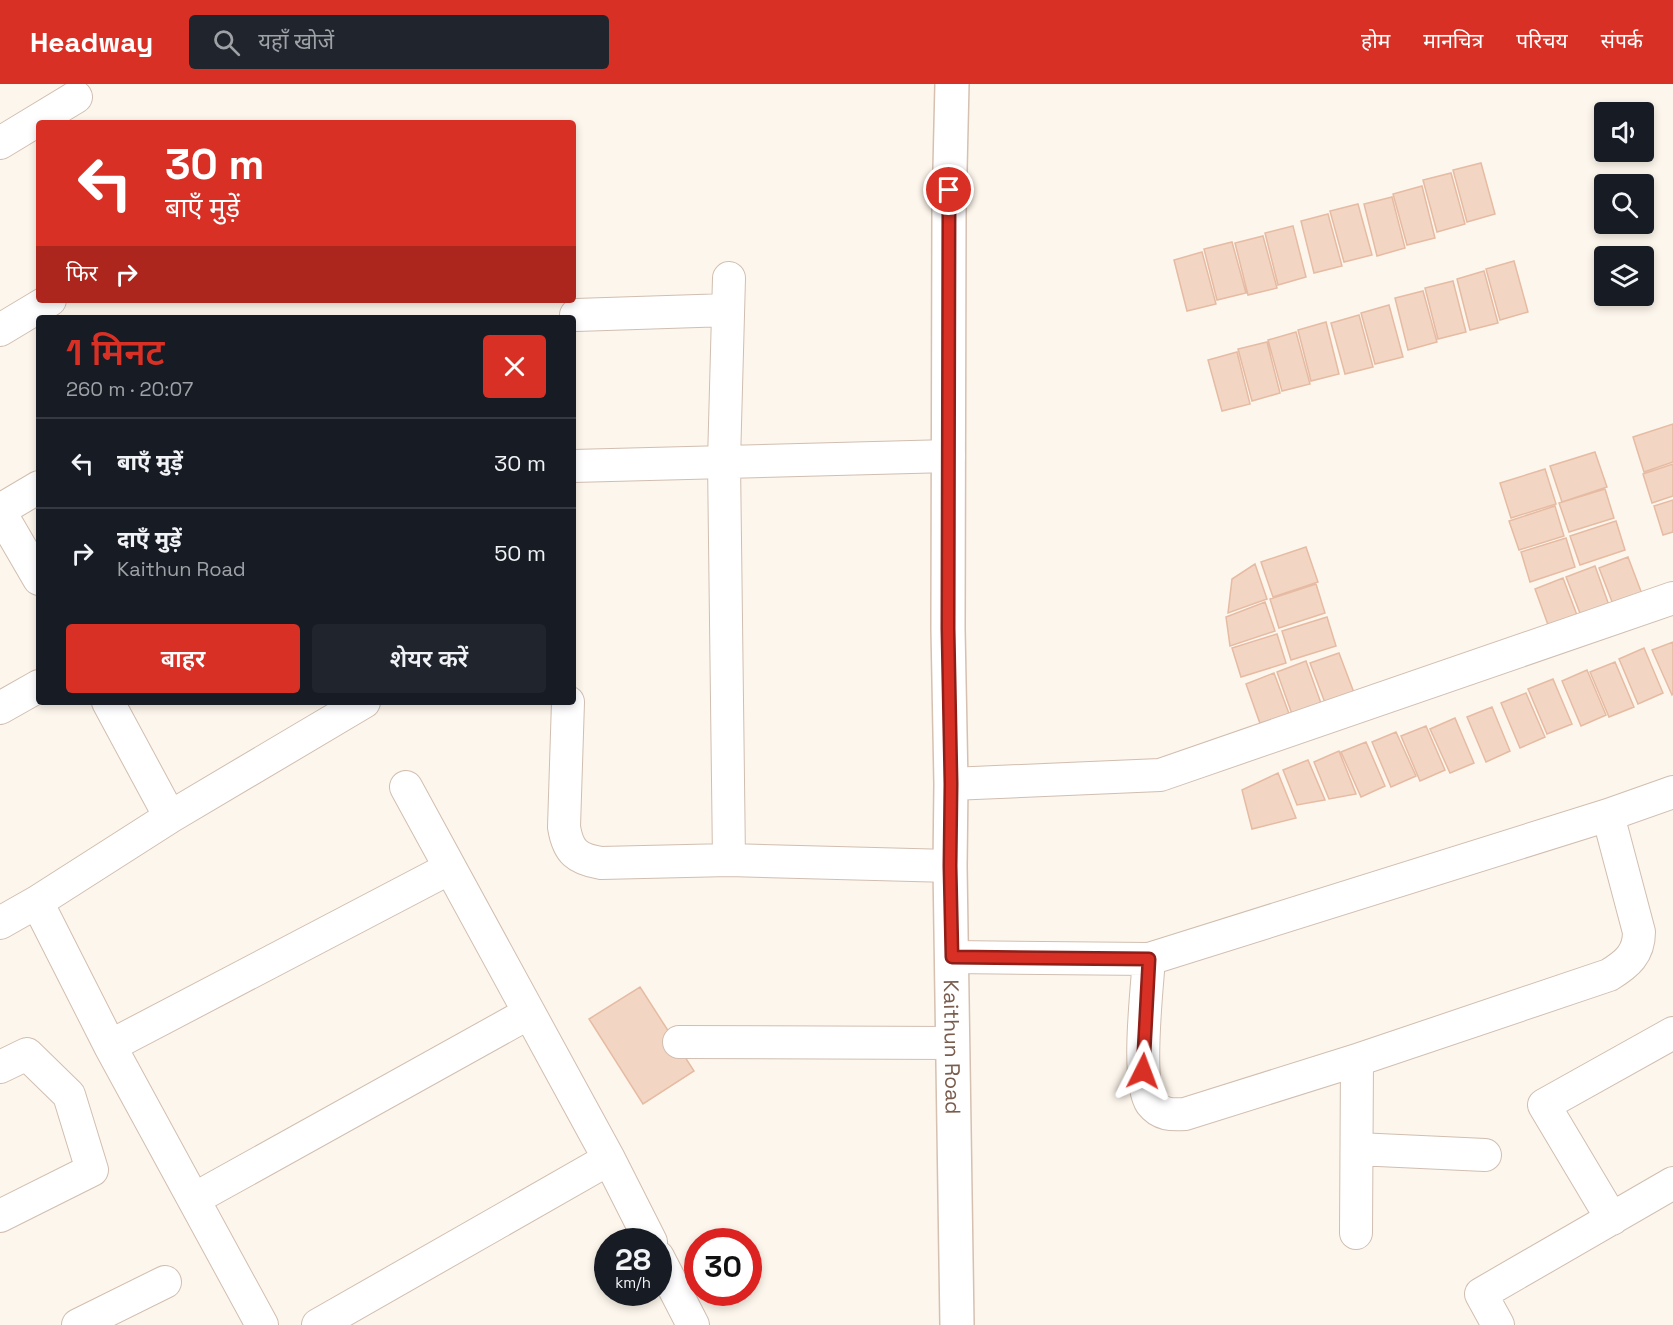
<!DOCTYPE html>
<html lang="hi">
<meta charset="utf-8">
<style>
:root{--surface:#171b24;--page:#20242c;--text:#f1f3f6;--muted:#9ea1a6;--line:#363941;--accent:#d93025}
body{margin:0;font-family:"Space Grotesk","Noto Sans Devanagari",sans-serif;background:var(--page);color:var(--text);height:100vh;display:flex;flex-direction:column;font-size:22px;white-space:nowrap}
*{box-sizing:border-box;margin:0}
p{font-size:20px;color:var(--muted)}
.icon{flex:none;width:33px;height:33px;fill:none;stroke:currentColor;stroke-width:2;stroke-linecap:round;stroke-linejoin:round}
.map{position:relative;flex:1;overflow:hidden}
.side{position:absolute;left:36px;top:231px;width:540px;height:390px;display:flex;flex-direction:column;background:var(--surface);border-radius:6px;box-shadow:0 3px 9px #0003}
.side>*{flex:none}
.banner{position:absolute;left:36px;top:36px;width:540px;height:183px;border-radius:6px;box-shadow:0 3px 9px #0003;background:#d93025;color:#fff;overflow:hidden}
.buttons{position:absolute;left:1594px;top:18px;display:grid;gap:12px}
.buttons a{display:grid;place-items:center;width:60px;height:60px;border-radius:6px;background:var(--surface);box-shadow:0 3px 9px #0003;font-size:30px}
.speed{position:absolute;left:594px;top:1144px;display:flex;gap:12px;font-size:30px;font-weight:700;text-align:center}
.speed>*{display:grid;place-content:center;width:78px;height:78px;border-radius:50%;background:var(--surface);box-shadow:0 3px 9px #0003;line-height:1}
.speed small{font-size:15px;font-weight:400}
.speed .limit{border:9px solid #d22;background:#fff;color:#111}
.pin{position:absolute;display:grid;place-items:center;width:51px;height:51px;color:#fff;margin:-26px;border:3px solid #fff;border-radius:50%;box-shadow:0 2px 6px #0007}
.me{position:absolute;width:66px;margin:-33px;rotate:3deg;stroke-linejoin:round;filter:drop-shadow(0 0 4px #0008)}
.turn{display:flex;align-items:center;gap:21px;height:126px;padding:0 30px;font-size:27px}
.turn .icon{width:78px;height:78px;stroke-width:2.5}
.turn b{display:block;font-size:42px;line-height:51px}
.then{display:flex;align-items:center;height:57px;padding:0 30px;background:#0003;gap:12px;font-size:22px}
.round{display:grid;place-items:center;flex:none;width:63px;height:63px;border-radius:6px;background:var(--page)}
.head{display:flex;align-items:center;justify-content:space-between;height:102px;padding:0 30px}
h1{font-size:36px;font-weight:600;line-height:45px;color:var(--accent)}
.button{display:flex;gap:12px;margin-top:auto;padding:12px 30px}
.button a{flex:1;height:69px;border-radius:6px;background:var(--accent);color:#fff;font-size:24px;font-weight:600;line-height:69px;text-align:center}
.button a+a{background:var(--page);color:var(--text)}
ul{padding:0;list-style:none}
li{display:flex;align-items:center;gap:18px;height:90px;padding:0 30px;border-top:2px solid var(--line)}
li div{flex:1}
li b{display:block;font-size:22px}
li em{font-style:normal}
header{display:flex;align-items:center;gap:36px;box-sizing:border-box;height:84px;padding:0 30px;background:var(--accent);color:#fff}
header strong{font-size:28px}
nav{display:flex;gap:33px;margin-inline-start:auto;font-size:21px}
.search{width:420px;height:54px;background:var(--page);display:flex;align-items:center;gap:15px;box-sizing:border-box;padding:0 21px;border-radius:6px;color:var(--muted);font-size:22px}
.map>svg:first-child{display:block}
.building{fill:#f3d5c3;stroke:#e6bba3;stroke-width:1.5}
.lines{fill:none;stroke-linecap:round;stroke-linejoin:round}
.street-casing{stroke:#d1beb0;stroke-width:34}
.secondary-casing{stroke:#d6c0b0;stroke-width:36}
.street{stroke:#fff;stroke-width:32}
.secondary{stroke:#fff;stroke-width:33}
.route-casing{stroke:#8d1f18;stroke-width:15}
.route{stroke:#d93025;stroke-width:10}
.labels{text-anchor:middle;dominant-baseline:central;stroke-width:5;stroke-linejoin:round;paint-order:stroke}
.street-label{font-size:21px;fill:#7a5c4d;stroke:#fffaf3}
</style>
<header>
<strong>Headway</strong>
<div class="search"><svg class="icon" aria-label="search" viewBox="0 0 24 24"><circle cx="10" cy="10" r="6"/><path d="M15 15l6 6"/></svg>यहाँ खोजें</div>
<nav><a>होम</a><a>मानचित्र</a><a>परिचय</a><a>संपर्क</a></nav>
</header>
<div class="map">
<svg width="1673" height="1241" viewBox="0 0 1673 1241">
<rect width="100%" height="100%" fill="#fdf6ec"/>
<path class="building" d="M1481,79l14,51 -28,8 -14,-52z
M1451,89l14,51 -28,8 -14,-52z
M1422,102l13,52 -28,7 -14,-51z
M1392,113l13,51 -28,8 -13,-52z
M1358,120l14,51 -28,7 -14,-51z
M1328,130l14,52 -28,7 -13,-52z
M1293,142l13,51 -28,8 -13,-52z
M1263,152l14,52 -29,7 -13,-52z
M1232,158l14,51 -29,7 -13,-51z
M1202,168l14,52 -29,7 -13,-51z
M1514,177l14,51 -28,8 -14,-51z
M1484,187l14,52 -28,7 -13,-51z
M1453,197l13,51 -28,7 -13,-51z
M1423,207l14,51 -29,8 -13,-52z
M1389,221l14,52 -28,7 -14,-51z
M1359,231l14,52 -28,7 -14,-51z
M1326,238l13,52 -28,7 -13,-51z
M1296,248l14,52 -28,7 -14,-51z
M1267,258l13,51 -28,8 -14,-52z
M1237,268l13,52 -28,7 -14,-51z
M1673,340v38l-29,10 -11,-35z
M1595,368l12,35 -45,15 -12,-36z
M1673,380v32l-21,7 -9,-29z
M1545,385l11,35 -45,14 -11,-35z
M1605,405l9,29 -45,14 -10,-29z
M1673,416v32l-10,3 -9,-29z
M1555,422l9,30 -45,14 -10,-29z
M1616,437l9,29 -45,15 -10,-29z
M1566,454l9,29 -45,15 -9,-30z
M1306,463l12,35 -45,15 -12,-35z
M1628,473l17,45 -29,10 -17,-44z
M1255,480l12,35 -39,14 4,-34z
M1595,482l16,45 -28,10 -17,-44z
M1563,494l17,45 -29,10 -16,-44z
M1316,500l9,29 -46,15 -9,-29z
M1265,518l10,29 -45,15 -4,-29z
M1327,533l9,29 -45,14 -9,-29z
M1277,550l9,29 -45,14 -9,-29z
M1673,558v52l-1,1 -20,-45z
M1644,564l19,45 -25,11 -19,-45z
M1339,569l17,45 -29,10 -17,-45z
M1306,577l16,45 -29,11 -16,-45z
M1615,578l19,45 -25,10 -19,-45z
M1587,586l19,45 -25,11 -19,-45z
M1274,589l17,46 -29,10 -16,-45z
M1553,595l19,45 -25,10 -19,-45z
M1526,609l19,44 -25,11 -19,-45z
M1492,623l18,44 -24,11 -19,-45z
M1455,634l19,45 -24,10 -20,-44z
M1426,642l19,44 -25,11 -19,-45z
M1396,648l20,44 -25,11 -19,-45z
M1366,658l19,44 -24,11 -20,-45z
M1339,667l17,43 -27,5 -15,-37z
M1308,676l17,40 -28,5 -14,-35z
M1278,689l18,45 -44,11 -10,-39z
M640,903l54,84 -51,33 -54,-85z"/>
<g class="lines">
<defs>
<path id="street" d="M0,59l76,-46
M576,231l152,-5
M0,246l50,-30
M573,382l376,-10
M0,426l39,-23
M0,428l39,67
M108,618l62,115
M568,618l-4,125c4,25 13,32 37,36l128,-3 221,6
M0,624l39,-22
M951,700l209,-9 513,-177
M406,703l203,372 42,83
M729,776l-5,-399 5,-183
M37,818l73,144 152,279
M0,839l37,-21 133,-85 194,-115
M952,873l197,2 459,-144 65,-23
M1149,875c-2,29 -13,123 2,144 9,12 21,12 34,11l172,-54 252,-85c18,-11 30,-21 30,-43l-31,-117
M679,958l273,1
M110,962l340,-178
M0,983l27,-13 42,41 23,75 -92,46
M1357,1065l128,6
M194,1115l335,-186
M1612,1135l-68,-114 129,-72
M1356,1149l1,-173
M658,1173l35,68
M78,1241l87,-43
M318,1241l291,-166
M1498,1241l-17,-31 192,-111"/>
<g id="secondary">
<path id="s1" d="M952,0l-3,127 -1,418 3,155 -1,82 7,459"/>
</g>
</defs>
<use href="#street" class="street-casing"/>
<use href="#secondary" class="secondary-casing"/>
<use href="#street" class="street"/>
<use href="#secondary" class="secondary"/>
</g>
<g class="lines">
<defs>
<path id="route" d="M949,106l-1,439 3,155 -1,82 2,91 197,2 -6,112"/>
</defs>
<use href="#route" class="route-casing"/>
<use href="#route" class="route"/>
</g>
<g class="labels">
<g class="street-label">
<text stroke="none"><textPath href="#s1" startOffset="963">Kaithun Road</textPath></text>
</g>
</g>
</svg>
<div class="buttons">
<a><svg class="icon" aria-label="sound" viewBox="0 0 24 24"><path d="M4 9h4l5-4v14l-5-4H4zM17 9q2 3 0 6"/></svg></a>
<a><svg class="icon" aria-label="search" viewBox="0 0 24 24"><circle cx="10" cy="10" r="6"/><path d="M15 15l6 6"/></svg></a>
<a><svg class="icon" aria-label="layers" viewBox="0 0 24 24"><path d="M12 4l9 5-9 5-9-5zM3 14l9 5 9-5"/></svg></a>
</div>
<div class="speed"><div>28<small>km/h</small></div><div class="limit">30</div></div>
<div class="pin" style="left:949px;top:106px;background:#d93025"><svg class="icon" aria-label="arrive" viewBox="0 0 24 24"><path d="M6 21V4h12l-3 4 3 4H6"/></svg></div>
<svg class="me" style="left:1143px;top:987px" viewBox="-20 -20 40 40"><path d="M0-17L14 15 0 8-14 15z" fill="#d93025" stroke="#fff" stroke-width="4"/></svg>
<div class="banner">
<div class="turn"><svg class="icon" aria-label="left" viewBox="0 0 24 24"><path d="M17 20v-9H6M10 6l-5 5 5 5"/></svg><div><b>30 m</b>बाएँ मुड़ें</div></div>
<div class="then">फिर<svg class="icon" aria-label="right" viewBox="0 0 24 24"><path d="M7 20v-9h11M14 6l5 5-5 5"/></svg></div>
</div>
<section class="side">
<div class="head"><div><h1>1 मिनट</h1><p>260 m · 20:07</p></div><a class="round" style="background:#d93025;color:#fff"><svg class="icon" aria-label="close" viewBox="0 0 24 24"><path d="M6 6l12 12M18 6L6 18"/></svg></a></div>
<ul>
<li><svg class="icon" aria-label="left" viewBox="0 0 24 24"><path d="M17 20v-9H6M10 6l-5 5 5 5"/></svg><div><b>बाएँ मुड़ें</b></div><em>30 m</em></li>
<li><svg class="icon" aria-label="right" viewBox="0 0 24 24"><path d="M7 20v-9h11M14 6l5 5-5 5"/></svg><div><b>दाएँ मुड़ें</b><p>Kaithun Road</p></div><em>50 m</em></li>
</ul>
<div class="button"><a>बाहर</a><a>शेयर करें</a></div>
</section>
</div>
